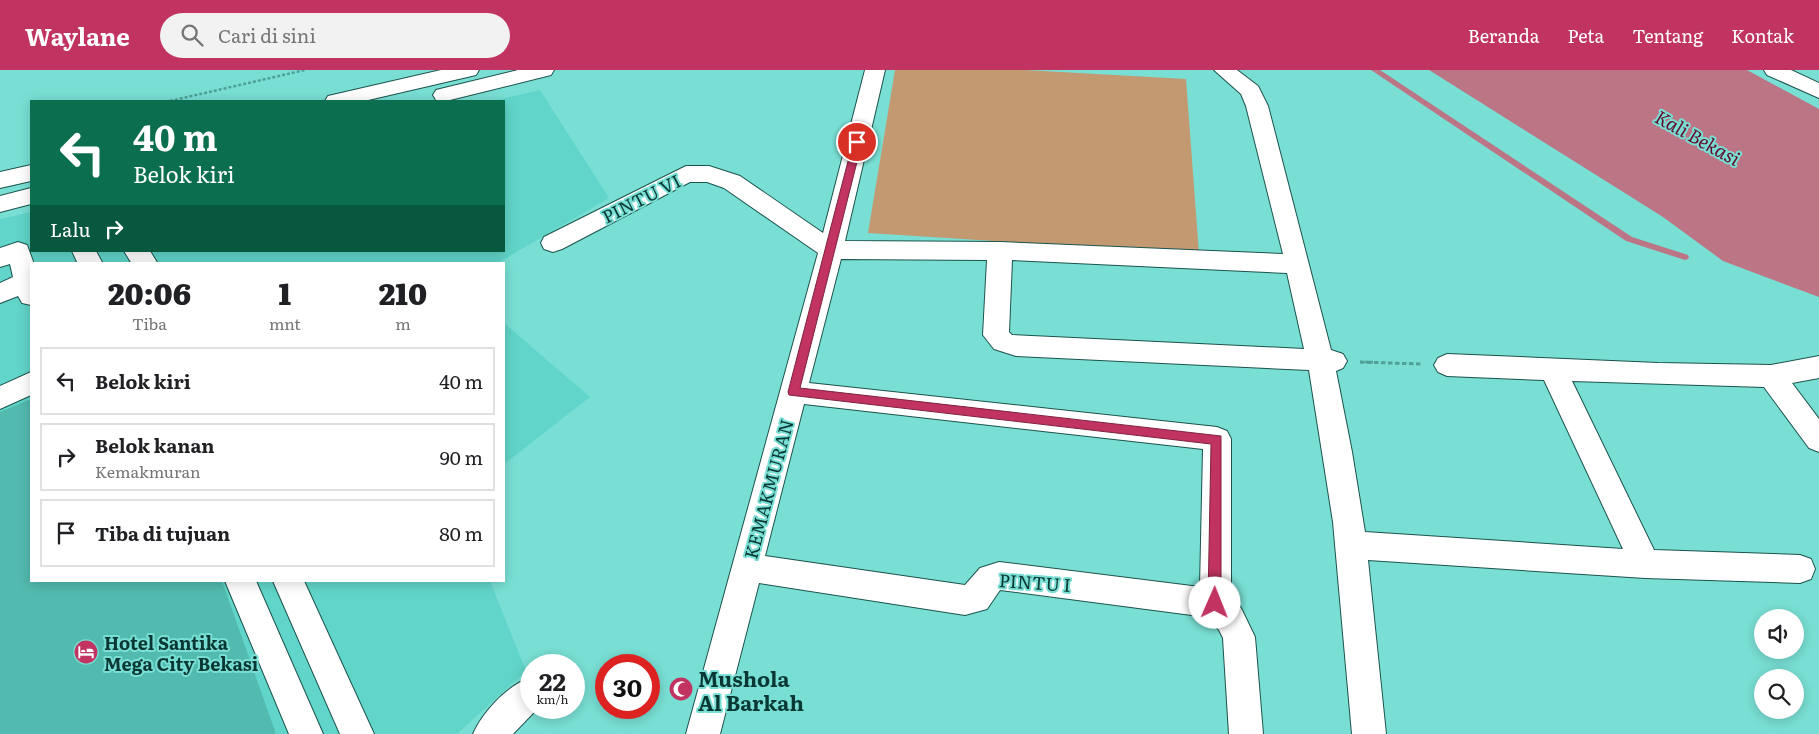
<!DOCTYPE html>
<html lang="id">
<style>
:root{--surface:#fff;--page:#f2f2f2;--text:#202124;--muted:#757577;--line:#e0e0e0;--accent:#c13361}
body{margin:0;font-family:Literata,serif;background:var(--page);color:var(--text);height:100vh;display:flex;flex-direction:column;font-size:19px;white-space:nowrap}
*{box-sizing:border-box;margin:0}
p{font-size:16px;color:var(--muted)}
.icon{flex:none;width:28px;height:28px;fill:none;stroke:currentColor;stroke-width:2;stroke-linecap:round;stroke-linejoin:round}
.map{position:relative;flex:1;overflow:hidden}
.drawer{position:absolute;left:30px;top:192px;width:475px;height:320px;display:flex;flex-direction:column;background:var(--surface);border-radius:0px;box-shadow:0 2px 12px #0003}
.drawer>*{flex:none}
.hud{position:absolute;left:30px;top:30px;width:475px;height:152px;border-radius:0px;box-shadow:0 2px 12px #0003;background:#0b6e4f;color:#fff;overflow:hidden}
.fabs{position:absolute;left:1754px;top:539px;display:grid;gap:10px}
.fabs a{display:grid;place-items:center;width:50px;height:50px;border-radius:50%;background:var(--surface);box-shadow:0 2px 12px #0003;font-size:25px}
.speed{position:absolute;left:520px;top:584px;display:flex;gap:10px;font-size:25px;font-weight:700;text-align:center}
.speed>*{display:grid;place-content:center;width:65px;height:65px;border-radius:50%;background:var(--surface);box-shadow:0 2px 12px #0003;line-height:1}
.speed small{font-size:12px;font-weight:400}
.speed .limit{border:8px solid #d22;background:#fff;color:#111}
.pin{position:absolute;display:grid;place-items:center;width:42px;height:42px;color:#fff;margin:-21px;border:2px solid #fff;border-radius:50%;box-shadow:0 1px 5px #0007}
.me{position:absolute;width:55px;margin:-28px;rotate:1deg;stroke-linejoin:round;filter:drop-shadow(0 0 4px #0008)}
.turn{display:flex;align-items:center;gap:18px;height:105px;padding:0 20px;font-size:22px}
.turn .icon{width:65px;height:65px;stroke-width:2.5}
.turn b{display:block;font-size:35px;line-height:42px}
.then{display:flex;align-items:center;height:48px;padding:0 20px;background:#0003;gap:10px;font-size:19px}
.eta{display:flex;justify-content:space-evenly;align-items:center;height:85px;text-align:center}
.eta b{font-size:30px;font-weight:800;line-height:35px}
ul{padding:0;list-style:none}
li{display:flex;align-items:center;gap:15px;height:68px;margin:0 10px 8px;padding:0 10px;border:2px solid var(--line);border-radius:0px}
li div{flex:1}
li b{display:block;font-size:19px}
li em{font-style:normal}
header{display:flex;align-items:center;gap:30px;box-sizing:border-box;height:70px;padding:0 25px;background:var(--accent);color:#fff}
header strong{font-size:24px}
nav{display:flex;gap:28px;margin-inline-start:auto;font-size:18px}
.search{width:350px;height:45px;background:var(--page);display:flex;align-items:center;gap:12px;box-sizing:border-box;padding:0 18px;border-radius:28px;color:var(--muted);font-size:19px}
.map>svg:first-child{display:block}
.built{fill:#61d5c9}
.green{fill:#c29970}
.water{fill:#bc7584}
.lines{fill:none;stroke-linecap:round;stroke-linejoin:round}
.stream{fill:#bc7584;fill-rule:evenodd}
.building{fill:#53baaf}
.minor-casing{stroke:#1b534d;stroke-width:2}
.major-casing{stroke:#1b534d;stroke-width:2}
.path-far1{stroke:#4fa098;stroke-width:2.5;stroke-dasharray:3 2;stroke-linecap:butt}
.path{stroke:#4fa098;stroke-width:3;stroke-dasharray:4.5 2.5;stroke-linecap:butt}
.minor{fill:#fff;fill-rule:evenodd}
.major{fill:#fff;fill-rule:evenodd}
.route{fill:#c13361;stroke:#7d213f}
.labels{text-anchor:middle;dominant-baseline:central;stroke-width:4;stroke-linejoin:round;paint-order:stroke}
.street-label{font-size:18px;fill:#093834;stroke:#79dfd4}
.poi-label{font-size:18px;font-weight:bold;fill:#093834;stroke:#79dfd4;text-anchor:start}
.water-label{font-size:19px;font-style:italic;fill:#63092b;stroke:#79dfd4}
.near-poi-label{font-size:21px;font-weight:bold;fill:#093834;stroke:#79dfd4;text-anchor:start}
</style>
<header>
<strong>Waylane</strong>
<div class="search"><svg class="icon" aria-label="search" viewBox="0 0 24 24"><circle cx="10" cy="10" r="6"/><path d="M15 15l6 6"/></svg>Cari di sini</div>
<nav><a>Beranda</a><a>Peta</a><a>Tentang</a><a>Kontak</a></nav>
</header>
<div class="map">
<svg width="1819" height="664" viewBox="0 0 1819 664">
<rect width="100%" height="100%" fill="#79dfd4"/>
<path class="built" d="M540,20l69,108 -113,66h-465v317h459l36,90 -69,63h-457v-515l31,-7v39h473v-150h-12z
M504,253l86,74 -86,67z"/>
<path class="green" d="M895,0h130l161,9 13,175 -331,-21z"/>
<path class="water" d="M1429,0h318l72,39v188l-96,-36 -60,-44z"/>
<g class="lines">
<path class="stream" d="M1371,0h9l252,167 56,18 1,2 -1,2 -3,1 -59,-19z"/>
</g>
<path class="building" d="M31,329v182h191l54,153h-276v-322z"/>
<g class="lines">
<defs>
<path id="minor" d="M865,0h20l-40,171 155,1 283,12 -37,-148 -5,-12 -27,-24h23l21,16 10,20 63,244 12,4 4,7 -4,7 -7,3 16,81 13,80 258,17 -79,-169 -97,-4 -9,-4 -4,-7 4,-7 9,-4 211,9 113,2 48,-9v22l-27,5 27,36v33l-10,-4 -45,-61 -192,-6 82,169 146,5 11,4 4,10 -4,10 -11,4 -155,-5 -277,-18 18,174h-34l-19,-212 -24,-152 -293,-14 -22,-7 -11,-14 4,-75 -146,-1 -32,124 408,44 10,4 4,8v159l10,10 14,29 8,97h-34l-6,-96 -4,-8 -12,-13 -207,-27 -13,19 -22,6 -206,-32 -39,151h-34l132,-481 -94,-65 -17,-6h-17l-128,67 -9,3 -9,-3 -3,-6 3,-6 142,-71h23l31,10 83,57zM1012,190l275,13 17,76 -292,-14 -3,-3zM804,334l399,45 -3,138 -201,-25 -19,6 -15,17 -200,-29z
M1764,0h27l28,13v15l-52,-23z
M18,172l9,3 7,19h-3v41l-9,-2 -4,-7 -18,7v-20l13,-6 -3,-13 -10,3v-19z
M72,181h24l7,13h-25z
M124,181h26l8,13h-26z
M31,302v23l-31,14v-23z
M225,511h31l67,153h-34z
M273,511h31l70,153h-34z
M527,609l4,1v28h7l-25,26h-40c9,-21 33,-47 54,-55z"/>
<path id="major" d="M441,0h38l-3,5 -112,26h-39l3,-5z
M518,0h36l-3,5 -105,26 -10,-1 -3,-5 3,-5z
M31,95v16l-31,7v-16z
M31,118v16l-31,8v-16z"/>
</defs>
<use href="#minor" class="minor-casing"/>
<use href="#major" class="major-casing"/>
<path class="path-far1" d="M170,31l135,-31
M1360,292h14"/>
<path class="path" d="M1360,292l61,2"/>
<use href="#minor" class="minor"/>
<use href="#major" class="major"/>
</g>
<path class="route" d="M857,69l5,3 -62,246 421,48v167l-2,4 -4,2 -5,-2 -2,-4 3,-159 -422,-49 -1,-3 65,-250z"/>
<defs>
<symbol id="hotel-disc" viewBox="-11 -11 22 22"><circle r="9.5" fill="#c13361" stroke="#79dfd4"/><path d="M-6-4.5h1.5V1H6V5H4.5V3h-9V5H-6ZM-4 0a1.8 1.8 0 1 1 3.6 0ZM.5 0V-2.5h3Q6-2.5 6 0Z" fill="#fff"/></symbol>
<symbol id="mosque-disc" viewBox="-11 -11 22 22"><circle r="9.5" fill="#c13361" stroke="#79dfd4"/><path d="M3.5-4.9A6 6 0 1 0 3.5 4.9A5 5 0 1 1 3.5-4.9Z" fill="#fff"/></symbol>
</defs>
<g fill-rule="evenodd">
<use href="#hotel-disc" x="72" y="568" width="28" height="28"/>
<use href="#mosque-disc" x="667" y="605" width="28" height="28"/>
</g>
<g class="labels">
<g class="street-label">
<text transform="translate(641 128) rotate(-27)">PINTU VI</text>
<text transform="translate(768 419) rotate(-75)">KEMAKMURAN</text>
<text transform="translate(1035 512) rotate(4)">PINTU I</text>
</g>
<g class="poi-label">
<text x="104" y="572">Hotel Santika<tspan x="104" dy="21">Mega City Bekasi</tspan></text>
</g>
<g class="water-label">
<text transform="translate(1698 67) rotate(29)">Kali Bekasi</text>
</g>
<g class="near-poi-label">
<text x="698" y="607">Mushola<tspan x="698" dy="24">Al Barkah</tspan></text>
</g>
</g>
</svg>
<div class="fabs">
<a><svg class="icon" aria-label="sound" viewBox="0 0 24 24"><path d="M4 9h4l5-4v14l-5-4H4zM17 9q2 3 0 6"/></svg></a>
<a><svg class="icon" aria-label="search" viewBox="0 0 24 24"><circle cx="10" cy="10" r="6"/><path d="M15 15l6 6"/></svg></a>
</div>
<div class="speed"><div>22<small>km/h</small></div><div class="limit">30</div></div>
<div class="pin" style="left:857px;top:72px;background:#d93025"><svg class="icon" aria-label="arrive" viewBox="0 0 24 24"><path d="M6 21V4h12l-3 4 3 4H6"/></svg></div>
<svg class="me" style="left:1215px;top:533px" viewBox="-20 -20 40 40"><circle r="19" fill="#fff"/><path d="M0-13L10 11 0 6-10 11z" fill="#c13361"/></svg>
<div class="hud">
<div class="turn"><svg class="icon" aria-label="left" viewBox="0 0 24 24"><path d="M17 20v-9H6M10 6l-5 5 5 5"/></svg><div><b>40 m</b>Belok kiri</div></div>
<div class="then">Lalu<svg class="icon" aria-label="right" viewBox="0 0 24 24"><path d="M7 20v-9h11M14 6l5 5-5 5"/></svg></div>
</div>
<section class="drawer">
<div class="eta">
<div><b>20:06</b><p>Tiba</p></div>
<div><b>1</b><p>mnt</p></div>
<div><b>210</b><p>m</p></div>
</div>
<ul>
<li><svg class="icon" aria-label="left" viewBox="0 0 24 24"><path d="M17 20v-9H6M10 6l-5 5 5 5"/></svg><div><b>Belok kiri</b></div><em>40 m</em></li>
<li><svg class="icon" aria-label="right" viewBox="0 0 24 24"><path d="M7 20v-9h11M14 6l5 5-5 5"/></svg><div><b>Belok kanan</b><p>Kemakmuran</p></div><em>90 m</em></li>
<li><svg class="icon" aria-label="arrive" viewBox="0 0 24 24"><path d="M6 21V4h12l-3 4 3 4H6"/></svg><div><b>Tiba di tujuan</b></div><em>80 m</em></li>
</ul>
</section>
</div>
